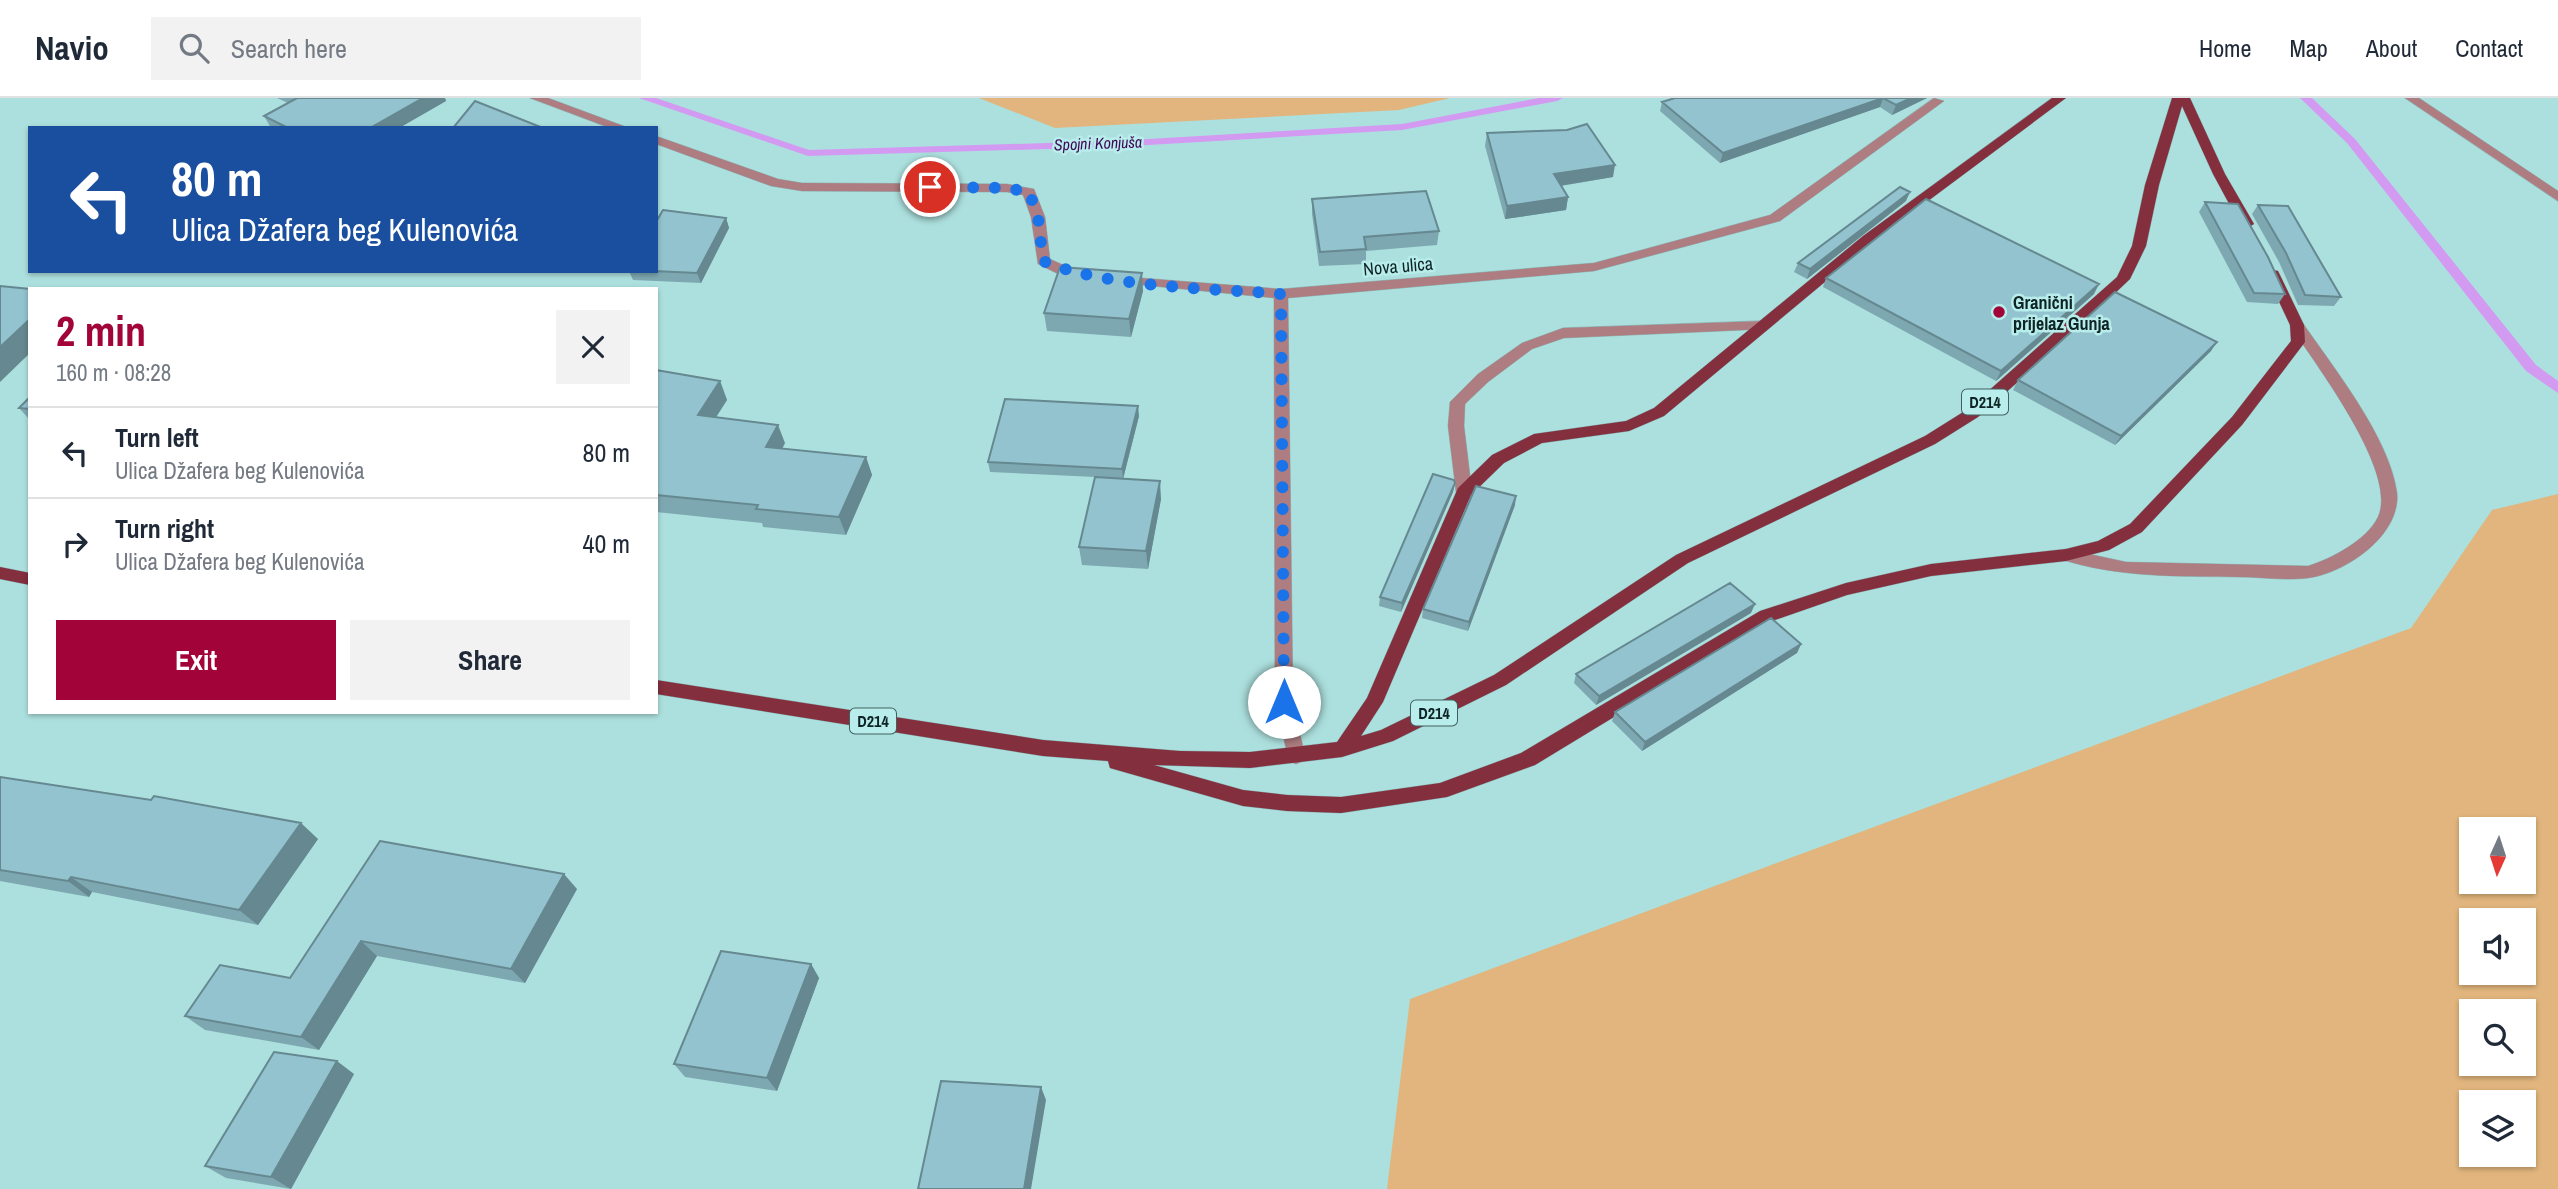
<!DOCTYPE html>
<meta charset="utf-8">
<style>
:root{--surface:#fff;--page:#f2f2f3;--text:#1f2937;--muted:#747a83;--line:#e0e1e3;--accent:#a20439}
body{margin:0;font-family:"Archivo Narrow",sans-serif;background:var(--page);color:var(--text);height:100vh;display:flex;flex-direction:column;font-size:26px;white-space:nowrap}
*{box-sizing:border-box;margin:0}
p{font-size:23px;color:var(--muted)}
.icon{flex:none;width:38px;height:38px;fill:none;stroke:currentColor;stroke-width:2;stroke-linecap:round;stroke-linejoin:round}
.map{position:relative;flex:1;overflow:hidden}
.drawer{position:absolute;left:28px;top:189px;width:630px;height:427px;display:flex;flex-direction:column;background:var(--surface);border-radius:0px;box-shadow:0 2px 5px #0004}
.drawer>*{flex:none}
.guide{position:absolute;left:28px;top:28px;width:630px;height:147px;border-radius:0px;box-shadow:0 2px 5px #0004;background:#1a4fa0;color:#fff;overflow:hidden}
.needle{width:46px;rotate:183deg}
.fabs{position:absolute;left:2459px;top:719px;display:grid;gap:14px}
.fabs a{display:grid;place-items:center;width:77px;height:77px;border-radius:0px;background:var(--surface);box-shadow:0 2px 5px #0004;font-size:35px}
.pin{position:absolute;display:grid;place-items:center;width:60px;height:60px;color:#fff;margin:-30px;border:4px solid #fff;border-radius:50%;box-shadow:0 2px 7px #0007}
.me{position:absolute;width:77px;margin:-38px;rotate:0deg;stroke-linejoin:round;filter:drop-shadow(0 0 5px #0008)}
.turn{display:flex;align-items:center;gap:24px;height:147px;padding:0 28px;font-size:32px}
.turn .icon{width:91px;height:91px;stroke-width:2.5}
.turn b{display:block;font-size:49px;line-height:60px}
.round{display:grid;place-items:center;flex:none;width:74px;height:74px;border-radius:0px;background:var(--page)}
.head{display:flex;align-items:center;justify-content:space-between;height:119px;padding:0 28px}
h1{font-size:42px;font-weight:700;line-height:52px;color:var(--accent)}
.action{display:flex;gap:14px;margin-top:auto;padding:14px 28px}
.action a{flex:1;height:80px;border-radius:0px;background:var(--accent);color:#fff;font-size:28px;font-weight:700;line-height:80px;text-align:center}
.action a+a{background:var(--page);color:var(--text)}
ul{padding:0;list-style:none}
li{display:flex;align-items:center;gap:21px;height:91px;padding:0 28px;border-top:2px solid var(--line)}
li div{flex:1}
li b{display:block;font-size:26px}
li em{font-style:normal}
header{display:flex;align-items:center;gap:42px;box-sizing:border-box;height:98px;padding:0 35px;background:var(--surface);border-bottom:2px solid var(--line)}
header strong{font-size:33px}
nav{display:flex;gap:38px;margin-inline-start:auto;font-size:24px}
.search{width:490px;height:63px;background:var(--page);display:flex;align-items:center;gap:18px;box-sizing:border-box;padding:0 24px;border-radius:0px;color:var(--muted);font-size:26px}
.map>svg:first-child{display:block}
.green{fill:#e1b57d;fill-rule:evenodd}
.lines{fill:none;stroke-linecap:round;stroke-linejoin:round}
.stream{fill:#d39af2;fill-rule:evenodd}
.lane-casing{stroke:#8cbab9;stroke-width:1}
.street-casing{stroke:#8cbab9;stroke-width:1}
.primary-casing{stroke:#8cbab9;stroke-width:1}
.lane{fill:#ad7d81;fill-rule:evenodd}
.street{fill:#ad7d81;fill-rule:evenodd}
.primary{fill:#832f3e;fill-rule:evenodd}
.wall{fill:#7ea8b1}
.shaded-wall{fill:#668890}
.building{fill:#92c3ce;stroke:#668890;stroke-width:2}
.route{stroke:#1a73e8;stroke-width:12;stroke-dasharray:0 21.6}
.poi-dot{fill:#a20439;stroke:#b8edeb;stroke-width:2.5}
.labels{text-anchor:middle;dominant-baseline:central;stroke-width:5;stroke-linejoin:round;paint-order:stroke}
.far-water-label{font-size:16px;font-style:italic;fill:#410858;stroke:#b8edeb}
.shield{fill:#b8edeb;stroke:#41605f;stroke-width:2}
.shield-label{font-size:16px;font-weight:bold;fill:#0e2323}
.street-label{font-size:18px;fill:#0e2323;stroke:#b8edeb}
.poi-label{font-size:18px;font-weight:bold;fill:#0e2323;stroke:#b8edeb;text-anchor:start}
</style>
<header>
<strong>Navio</strong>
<div class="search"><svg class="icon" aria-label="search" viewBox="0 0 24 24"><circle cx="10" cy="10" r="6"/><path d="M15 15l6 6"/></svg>Search here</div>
<nav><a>Home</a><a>Map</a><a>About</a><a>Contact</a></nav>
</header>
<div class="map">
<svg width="2558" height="1091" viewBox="0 0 2558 1091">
<rect width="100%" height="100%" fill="#ace0de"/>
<path class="green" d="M979,0h471l-51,12 -344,18z
M2558,396v695h-1171l23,-190 1001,-371 81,-118zM2471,732h53v52h-53zM2471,822h53v53h-53zM2471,914h53v52h-53zM2471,1004h53v53h-53z"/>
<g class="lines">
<path class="stream" d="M639,0h17l153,52 305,-9 288,-17 137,-26h24l-6,3 -155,29 -288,17 -306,9z
M2300,0h12l43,41 181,226 22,16v12l-32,-22 -179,-228z"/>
<defs>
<path id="lane" d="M2297,222l5,2c31,45 88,116 95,171 4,42 -51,80 -89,85 -22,3 -47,-1 -69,-1 -60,-1 -120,1 -179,-18l-2,-4 8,-6 60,13 182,4c23,-7 59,-26 70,-49 21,-45 -64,-154 -88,-192z
M1762,223l7,5 -2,3 -203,9 -32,11 -44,33 -23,22 -1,22 8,66 -8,6 -8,-6 -8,-66 2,-24 28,-28 44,-31 41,-15z"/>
<path id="street" d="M530,0h18l81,30h-19z
M1934,0l10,3 -164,120 -186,50 -306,27 5,404 12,54 -2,5 -7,3 -7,-3 -14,-59 -1,-404 -153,-15 -5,-1v-6l165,13 313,-26 176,-48z
M2405,0h14l139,93v10z
M656,38l122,43 24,4 205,1 27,5 11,28 5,42 22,10 16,2 2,3c-14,12 -37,-3 -52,-10l-7,-47 -8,-22 -16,-3 -205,-1 -31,-5 -115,-42z"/>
<path id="primary" d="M2052,0h14l-193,144 -209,174 -35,15 -87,12 -38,20 -33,32 -88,207 -22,34 20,-6 113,-55 182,-120 249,-119 43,-27 149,-132 15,-31 13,-61 27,-87h18l35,76 29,50 -7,4 -7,-4 -27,-50 -31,-68 -23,79 -13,61 -16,33 -62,59 -90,79 -43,27 -247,119 -182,122 -113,56 -51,16 -92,11 -96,-3 89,25 44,5 54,2 99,-14 81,-30 239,-142 86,-28 85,-19 135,-15 32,-8 32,-17 102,-107 59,-76 -1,-16 -24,-51 7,-4 5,1 26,54 1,17 -63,83 -100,107 -33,18 -43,11 -135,15 -84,19 -75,26 -237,144 -88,32 -106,16 -54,-2 -44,-5 -133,-38 -2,-7 -65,-5 -387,-62v-14l387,60 137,11 70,1 87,-10 30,-44 91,-210 34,-33 42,-21 92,-13 28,-13 209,-172z
M0,469l30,6v12l-30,-6z"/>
</defs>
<use href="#lane" class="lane-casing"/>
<use href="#street" class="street-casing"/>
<use href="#primary" class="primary-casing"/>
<use href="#lane" class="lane"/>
<use href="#street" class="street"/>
<use href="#primary" class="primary"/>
</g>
<path class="wall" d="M277,0h168l1,3 -47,27h-128l-7,-12 24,-13z
M1675,0h252l-35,17 -12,-8 -160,56 -60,-52 2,-9z
M1487,35l126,44 -52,9 7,11 -2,13 -61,9 -20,-73z
M1312,101l127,32 -2,14 -71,6v13l-47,2 -7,-52z
M1906,103l-99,78 -13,-7 4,-9z
M2205,104l80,92 -7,10 -31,-2 -48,-90z
M2258,107l83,92 -7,9 -36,-1 -19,-43 -27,-48z
M726,120l3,10 -28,55 -68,-3 -4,-9h27z
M1826,180l268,16 -98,87 -173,-94z
M1143,193l-12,46 -84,-6 -3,-18z
M2211,253l-96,94 -102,-55 5,-10z
M656,272l64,11 7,19 -11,17 69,26 -3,6 84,8 6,18 -26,60 -83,-8 -1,-4 -106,-11z
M30,299v23l-11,-12z
M1139,318l-16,63 38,20 -13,70 -66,-4 -3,-18 16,-70 -105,-5 -2,-10z
M1455,385l-2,9 -52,120 -22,-6 1,-9z
M1515,407l-47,126 -46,-13 1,-9z
M1751,515l-155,92 -22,-22 2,-9z
M1801,546l-4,9 -155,98 -30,-30 3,-9z
M0,679l318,62 -60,86 -166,-33 -3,5 -89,-16z
M380,743l197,48 -52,94 -148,-27 -58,94 -114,-20 -20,-14 105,-38z
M811,866l8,14 -42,113 -92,-14 -11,-13z
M354,976l-63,115 -65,-11 -21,-12z"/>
<path class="shaded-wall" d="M423,0h22l1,3 -47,27h-29z
M1883,0l-3,9 -160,56 3,-10z
M1911,0h16l-35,17 4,-10z
M1615,67l-2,12 -61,10 2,-13z
M1910,94l-4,9 -99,78 3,-10z
M1568,99l-2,13 -61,9 2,-13z
M726,120l3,10 -28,55 -4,-10z
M1142,175l1,18 -12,46 -2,-18z
M2099,186l-5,10 -98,87 5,-10z
M30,221v34l-30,29v-35z
M2217,244l-6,9 -96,94 6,-9z
M720,283l7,19 -21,33 -8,-18z
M1138,308l1,10 -16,63 -1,-10z
M778,327l7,18 -12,22 -7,-18z
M866,359l6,18 -26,60 -7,-18z
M1160,383l1,18 -13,70 -2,-18z
M1455,385l-2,9 -52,120 1,-9z
M1516,398l-1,9 -47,126 1,-9z
M1755,506l-4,9 -155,92 3,-9z
M1801,546l-4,9 -155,98 3,-9z
M301,725l17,16 -60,86 -19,-15z
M564,776l13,15 -52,94 -14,-14z
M71,779l21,15 -3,5 -21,-16z
M361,843l16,15 -58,94 -18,-13z
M811,866l8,14 -42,113 -10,-13z
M337,963l17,13 -63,115 -20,-12z
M1041,989l5,13 -15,89h-7z"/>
<path class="building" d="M296,0h127l-53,30h-82l-24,-12 33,-18z
M1675,0h208l-160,55 -61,-51z
M1883,0h28l-15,7z
M475,3l68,27h-90z
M1587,26l28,41 -61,9 14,23 -61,9 -20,-73 80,-3z
M1900,89l10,5 -100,77 -12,-6z
M1426,93l13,40 -75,6 2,12 -46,3 -8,-53z
M1926,101l173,85 -98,87 -175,-93z
M2205,104l33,2 30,53 17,37 -31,-1z
M2258,107l30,1 53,91 -36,-2 -19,-42z
M663,112l63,8 -29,55 -44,-2h3v-49z
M1060,169l82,6 -13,46 -85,-6z
M0,188l30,3v30l-30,28z
M2115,194l102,50 -96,94 -103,-56z
M656,272l64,11 -22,34 80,10 -12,22 100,10 -27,60 -83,-8 2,-4 -102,-10z
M30,299v12l-11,-1z
M1005,301l133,7 -16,63 -134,-7z
M1433,376l21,6 1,3 -53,120 -22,-6z
M1095,379l65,4 -14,70 -67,-4z
M1476,388l40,10 -47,126 -46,-13z
M1730,485l25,21 -156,92 -23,-22z
M1771,520l30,26 -156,98 -30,-30z
M0,679l151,23 3,-4 147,27 -62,87 -168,-33 -3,4 -68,-11z
M380,743l184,33 -53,95 -150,-28 -60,96 -116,-21 35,-51 70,13z
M721,853l90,13 -44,114 -93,-14z
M274,954l63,9 -66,116 -66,-11z
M941,983l100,6 -17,102h-106z"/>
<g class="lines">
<path class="route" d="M930,89l77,1 22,4 9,25 5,44c62,27 168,27 238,33l3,408"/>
</g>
<circle class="poi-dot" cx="1999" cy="214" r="7"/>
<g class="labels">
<g class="far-water-label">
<text transform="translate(1098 45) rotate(-2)">Spojni Konjuša</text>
</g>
<g class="shield">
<rect x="1962" y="291.5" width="46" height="25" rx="5"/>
<rect x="1411" y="602.5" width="46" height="25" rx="5"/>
<rect x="850" y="610.5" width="46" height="25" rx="5"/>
</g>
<g class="shield-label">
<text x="1985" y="304">D214</text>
<text x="1434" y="615">D214</text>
<text x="873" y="623">D214</text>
</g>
<g class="street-label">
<text transform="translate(1398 168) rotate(-5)">Nova ulica</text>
</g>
<g class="poi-label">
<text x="2013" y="204">Granični<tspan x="2013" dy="21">prijelaz Gunja</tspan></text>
</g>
</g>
</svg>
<div class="fabs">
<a><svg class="needle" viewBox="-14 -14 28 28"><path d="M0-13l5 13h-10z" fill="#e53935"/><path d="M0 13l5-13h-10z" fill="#747a83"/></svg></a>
<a><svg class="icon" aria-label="sound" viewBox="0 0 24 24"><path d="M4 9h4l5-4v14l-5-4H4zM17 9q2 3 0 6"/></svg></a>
<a><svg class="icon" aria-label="search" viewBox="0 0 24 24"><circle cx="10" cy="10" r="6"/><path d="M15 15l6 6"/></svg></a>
<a><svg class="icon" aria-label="layers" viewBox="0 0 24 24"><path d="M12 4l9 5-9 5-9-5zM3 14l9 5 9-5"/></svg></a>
</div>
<div class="pin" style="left:930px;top:89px;background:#d93025"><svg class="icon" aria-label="arrive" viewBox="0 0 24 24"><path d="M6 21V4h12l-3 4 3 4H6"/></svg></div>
<svg class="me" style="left:1284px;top:604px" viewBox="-20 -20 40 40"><circle r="19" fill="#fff"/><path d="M0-13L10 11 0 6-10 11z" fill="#1a73e8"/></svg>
<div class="guide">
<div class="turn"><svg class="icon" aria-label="left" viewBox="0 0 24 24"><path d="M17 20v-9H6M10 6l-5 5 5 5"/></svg><div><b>80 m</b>Ulica Džafera beg Kulenovića</div></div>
</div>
<section class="drawer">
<div class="head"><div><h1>2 min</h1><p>160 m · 08:28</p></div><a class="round"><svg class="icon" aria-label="close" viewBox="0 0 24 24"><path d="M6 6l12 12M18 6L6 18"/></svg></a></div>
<ul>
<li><svg class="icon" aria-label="left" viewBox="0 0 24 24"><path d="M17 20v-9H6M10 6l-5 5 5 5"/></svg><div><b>Turn left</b><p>Ulica Džafera beg Kulenovića</p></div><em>80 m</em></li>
<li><svg class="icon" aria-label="right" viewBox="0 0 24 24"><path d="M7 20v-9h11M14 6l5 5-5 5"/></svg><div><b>Turn right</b><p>Ulica Džafera beg Kulenovića</p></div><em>40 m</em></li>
</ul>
<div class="action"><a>Exit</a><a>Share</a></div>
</section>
</div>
